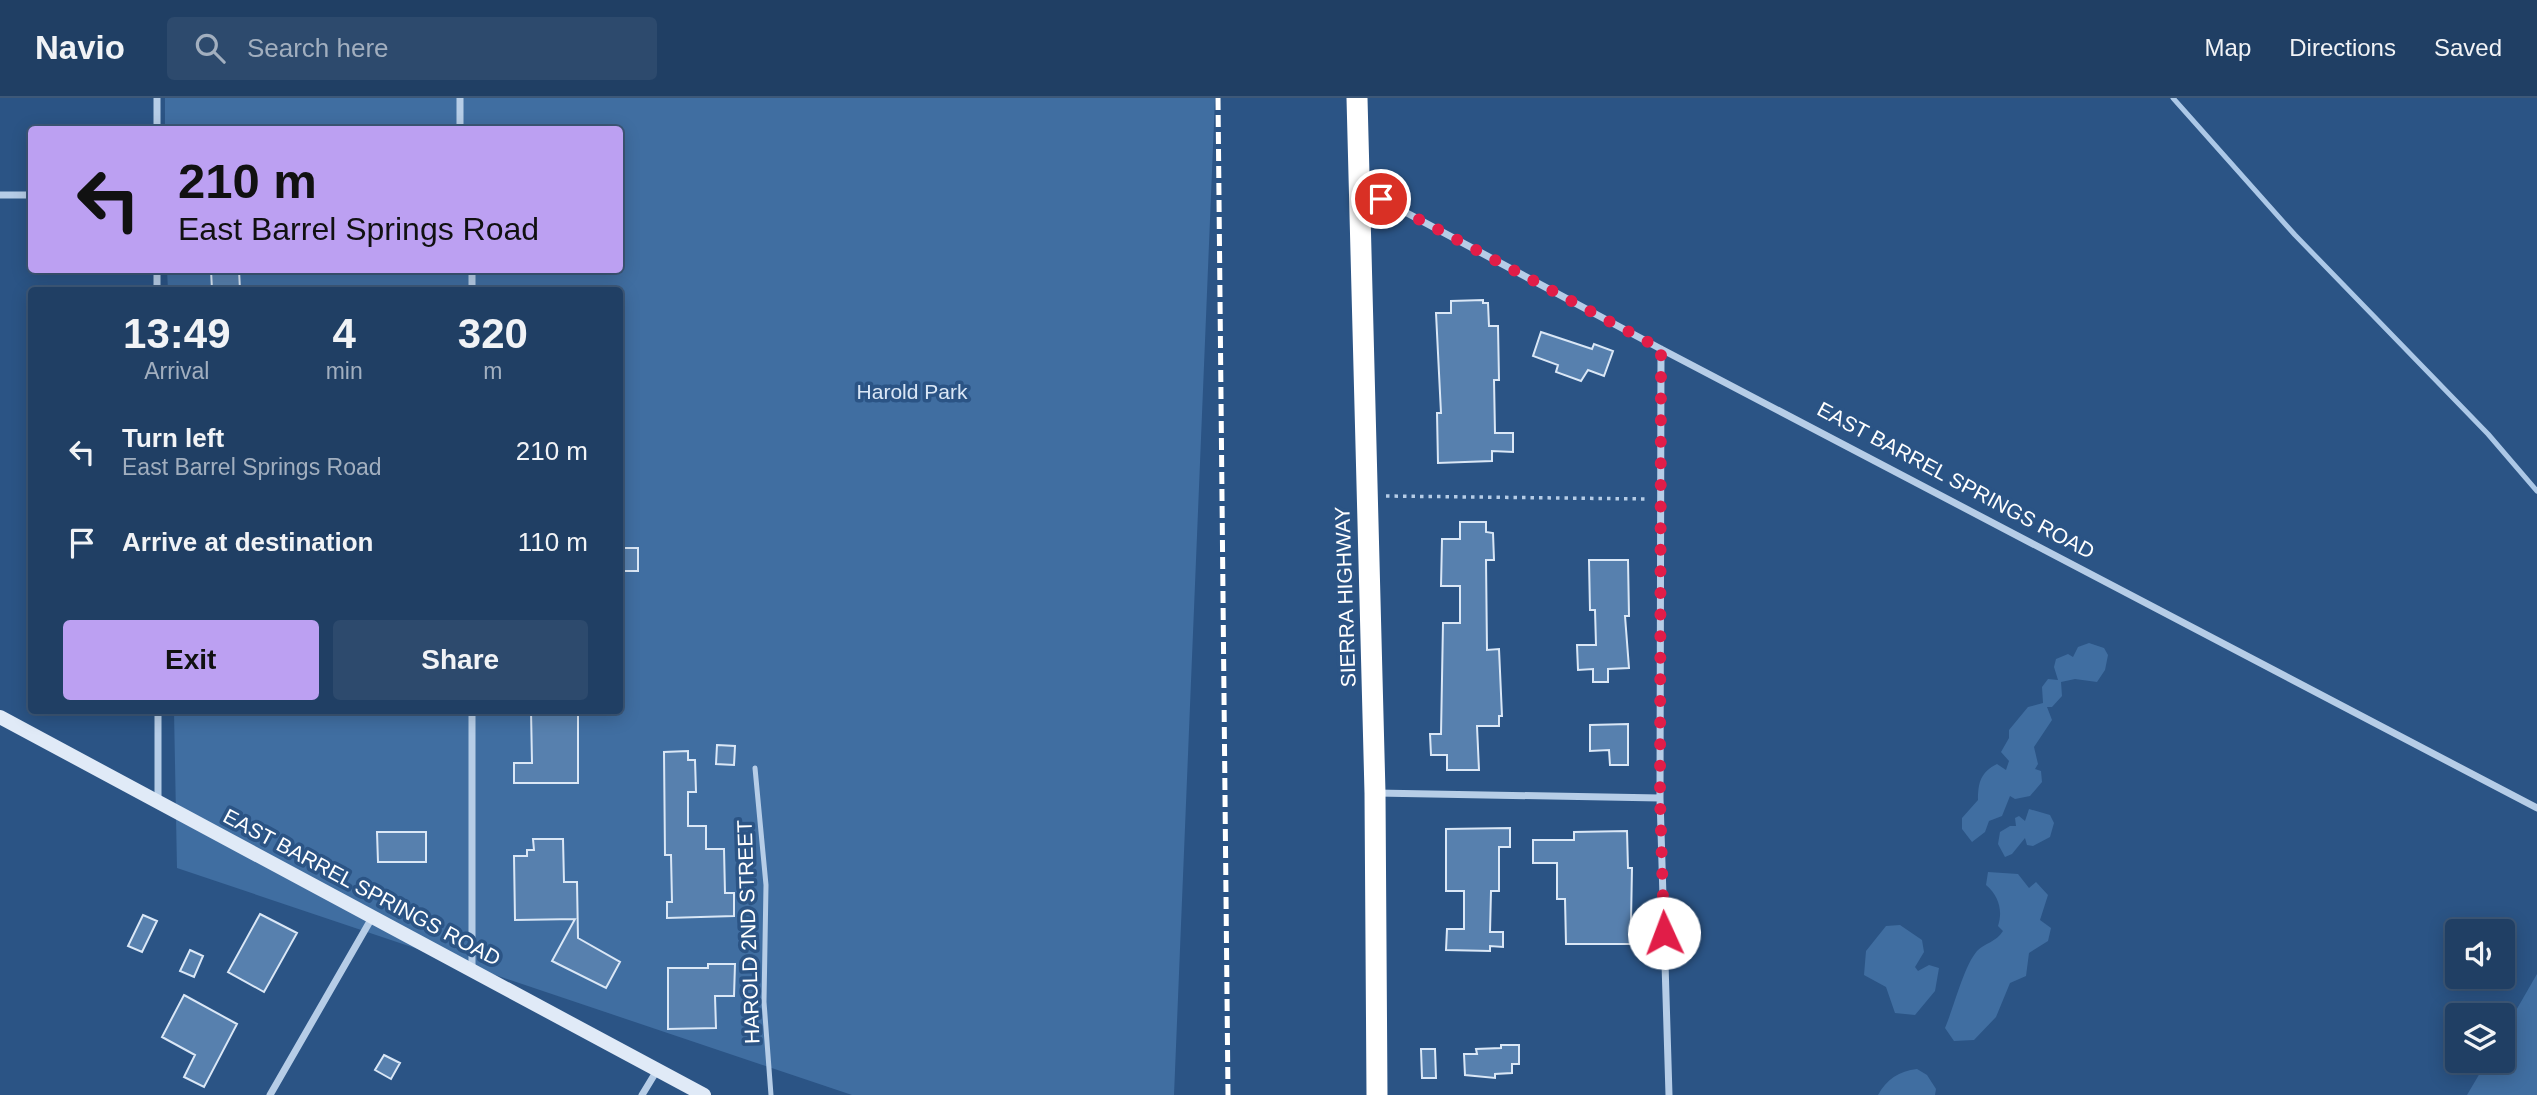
<!DOCTYPE html>
<style>
:root{--surface:#203f64;--page:#2d4a6d;--text:#f1f3f6;--muted:#a2afbf;--line:#3d5878;--accent:#bca0f2}
body{margin:0;font-family:Helvetica,sans-serif;background:var(--page);color:var(--text);height:100vh;display:flex;flex-direction:column;font-size:26px;white-space:nowrap}
*{box-sizing:border-box;margin:0}
p{font-size:23px;color:var(--muted)}
.icon{flex:none;width:38px;height:38px;fill:none;stroke:currentColor;stroke-width:2;stroke-linecap:round;stroke-linejoin:round}
.map{position:relative;flex:1;overflow:hidden}
.drawer{position:absolute;left:28px;top:189px;width:595px;height:427px;display:flex;flex-direction:column;background:var(--surface);border-radius:7px;box-shadow:0 4px 18px #0003,0 0 0 2px var(--line)}
.drawer>*{flex:none}
.hud{position:absolute;left:28px;top:28px;width:595px;height:147px;border-radius:7px;box-shadow:0 4px 18px #0003,0 0 0 2px var(--line);background:#bca0f2;color:#111;overflow:hidden}
.fabs{position:absolute;left:2445px;top:821px;display:grid;gap:14px}
.fabs a{display:grid;place-items:center;width:70px;height:70px;border-radius:7px;background:var(--surface);box-shadow:0 4px 18px #0003,0 0 0 2px var(--line);font-size:35px}
.pin{position:absolute;display:grid;place-items:center;width:60px;height:60px;color:#fff;margin:-30px;border:4px solid #fff;border-radius:50%;box-shadow:0 2px 7px #0007}
.me{position:absolute;width:77px;margin:-38px;rotate:358deg;stroke-linejoin:round;filter:drop-shadow(0 0 5px #0008)}
.turn{display:flex;align-items:center;gap:24px;height:147px;padding:0 35px;font-size:32px}
.turn .icon{width:91px;height:91px;stroke-width:2.5}
.turn b{display:block;font-size:49px;line-height:60px}
.eta{display:flex;justify-content:space-evenly;align-items:center;height:119px;text-align:center}
.eta b{font-size:42px;font-weight:600;line-height:49px}
.button{display:flex;gap:14px;margin-top:auto;padding:14px 35px}
.button a{flex:1;height:80px;border-radius:7px;background:var(--accent);color:#111;font-size:28px;font-weight:600;line-height:80px;text-align:center}
.button a+a{background:var(--page);color:var(--text)}
ul{padding:0;list-style:none}
li{display:flex;align-items:center;gap:21px;height:91px;padding:0 35px}
li div{flex:1}
li b{display:block;font-size:26px}
li em{font-style:normal}
header{display:flex;align-items:center;gap:42px;box-sizing:border-box;height:98px;padding:0 35px;background:var(--surface);border-bottom:2px solid var(--line)}
header strong{font-size:33px}
nav{display:flex;gap:38px;margin-inline-start:auto;font-size:24px}
.search{width:490px;height:63px;background:var(--page);display:flex;align-items:center;gap:18px;box-sizing:border-box;padding:0 24px;border-radius:7px;color:var(--muted);font-size:26px}
.map>svg:first-child{display:block}
.green{fill:#406ea1}
.lines{fill:none;stroke-linecap:round;stroke-linejoin:round}
.stream{stroke:#acc8e7;stroke-width:5}
.building{fill:#5780ae;stroke:#dae7f6;stroke-width:2}
.path{stroke:#b6cde7;stroke-width:3.5;stroke-dasharray:3.5 5;stroke-linecap:butt}
.lane{stroke:#b6cde7;stroke-width:5}
.street{stroke:#b6cde7;stroke-width:7}
.secondary{stroke:#e0eaf7;stroke-width:14}
.highway{stroke:#fff;stroke-width:21}
.rail{stroke:#fff;stroke-width:5;stroke-dasharray:12 5;stroke-linecap:butt}
.route{stroke:#e11d48;stroke-width:12;stroke-dasharray:0 21.6}
.labels{text-anchor:middle;dominant-baseline:central;stroke-width:7;stroke-linejoin:round;paint-order:stroke}
.park-label{font-size:21px;fill:#dae7f6;stroke:#2b5485}
.street-label{font-size:21px;fill:#fff;stroke:#2b5485}
</style>
<header>
<strong>Navio</strong>
<div class="search"><svg class="icon" aria-label="search" viewBox="0 0 24 24"><circle cx="10" cy="10" r="6"/><path d="M15 15l6 6"/></svg>Search here</div>
<nav><a>Map</a><a>Directions</a><a>Saved</a></nav>
</header>
<div class="map">
<svg width="2537" height="997" viewBox="0 0 2537 997">
<rect width="100%" height="100%" fill="#2b5485"/>
<path class="green" d="M165,0h1050l-41,997h-322l-675,-227 -3,-157 446,-1v-420h-452l-1,-20h453v-140l-455,-1z
M2089,545l15,5 4,7 -3,15 -8,12 -22,-3 -14,3 1,14 -10,11h-5l5,13 -18,27 4,17 -3,5 6,2 1,11 -12,14 -15,3 -5,-3 -8,20 -13,5 -4,11 -13,10 -10,-13v-11l16,-18c0,-18 3,-28 19,-36l9,6 3,-9 -8,-9 8,-14v-8l19,-23 15,-4 -1,-16 6,-8 10,1 -4,-13 2,-8 12,-5 5,3 5,-10z
M2029,711l21,6 4,8 -4,14 -17,9 -6,-1 -2,-7 -13,16 -7,3 -7,-13 2,-12 10,-6h6l-1,-8 4,-2 6,5z
M1988,774l30,2 11,14 7,-6 12,13 -8,25 11,8 -3,13 -19,12 -3,23 -16,7 -14,34 -22,23 -20,1 -9,-13c9,-21 19,-62 32,-77 8,-8 19,-9 26,-20l-5,-5c5,-15 1,-30 -12,-41z
M1900,827l22,15 2,12 -9,15 3,4 11,-6 10,3 -4,23 -20,24 -20,-2 -9,-26 -22,-12 2,-24 20,-25z
M2537,876v121h-70l20,-34 15,-1 1,-27z
M1917,971l10,6 9,14 -1,6h-57c9,-16 21,-24 39,-26z"/>
<g class="lines">
<path class="stream" d="M2173,0l122,137 193,199 49,57"/>
</g>
<path class="building" d="M211,172h28l1,20h-28z
M1483,202v3h5l1,23h9l1,54h-5l1,53h18v19l-21,-1v10l-54,2 -1,-50h4l-5,-100h15v-12z
M1541,234l51,17 2,-5 19,7 -9,25 -16,-6 -7,11 -25,-9 2,-7 -25,-9z
M1460,424h26v10l7,1 1,27h-8l1,90 12,-1 3,67h-3v10h-22l2,44h-32v-15h-16l-1,-21h11l2,-111h17v-37h-19l1,-47h18z
M624,450h14v23h-14z
M1589,462h39l1,56h-4l4,52 -21,1v13h-15v-13l-15,1 -1,-25h19l-1,-35h-5z
M531,612h47v73h-64v-20h18z
M1628,626v41h-18l-1,-15 -19,1v-26z
M717,647l18,1 -1,19 -18,-1z
M688,653v9h7l1,32h-8v34h18v23h18l1,44h9v23l-67,2v-16h5l-1,-47h-6l-1,-103z
M1510,730v19h-11v44h-8l-1,41h13v15l-13,-1v5l-44,-1 1,-21h17v-38h-18v-62z
M1627,733l1,37h4l-1,54h4l3,8v14h-72l-1,-45h-8v-36h-24v-23h41v-8z
M377,734h49v30h-48z
M533,741h30l1,43h13l1,56 42,24 -14,26 -54,-27 23,-42 -60,1 -1,-64h13v-6h7z
M260,816l37,19 -33,59 -36,-20z
M143,817l14,6 -15,31 -14,-6z
M190,852l13,6 -9,21 -14,-6z
M708,866h27l-1,32h-19l1,32 -48,1v-61h40z
M184,897l53,29 -33,63 -20,-10 11,-22 -33,-18z
M1501,947h18v19h-7v9l-17,1v4l-30,-3 -1,-21h13l-1,-5 25,-1z
M1421,951h14l1,29h-14z
M384,957l16,8 -9,16 -16,-9z"/>
<g class="lines">
<path class="path" d="M1386,398l262,3"/>
<path class="lane" d="M755,670l11,117 -2,117 7,93"/>
<path class="street" d="M460,0v32
M157,32v-32
M1364,92l297,159 876,459
M0,97h32
M157,172v20
M472,192v-20
M1661,251l-1,449 9,297
M158,612v90
M472,612v259
M1376,695l284,5
M270,997l103,-179
M642,997l14,-23"/>
<path class="secondary" d="M0,619l704,378"/>
<path class="highway" d="M1357,0l18,695 2,302"/>
<path class="rail" d="M1218,0l10,997"/>
</g>
<g class="lines">
<path class="route" d="M1381,101l280,150 -1,449 4,135"/>
</g>
<g class="labels">
<g class="park-label">
<text x="912" y="293">Harold Park</text>
</g>
<g class="street-label">
<text transform="translate(1956 382) rotate(28)">EAST BARREL SPRINGS ROAD</text>
<text transform="translate(1345 499) rotate(-92)">SIERRA HIGHWAY</text>
<text transform="translate(362 789) rotate(28)">EAST BARREL SPRINGS ROAD</text>
<text transform="translate(748 834) rotate(-92)">HAROLD 2ND STREET</text>
</g>
</g>
</svg>
<div class="fabs">
<a><svg class="icon" aria-label="sound" viewBox="0 0 24 24"><path d="M4 9h4l5-4v14l-5-4H4zM17 9q2 3 0 6"/></svg></a>
<a><svg class="icon" aria-label="layers" viewBox="0 0 24 24"><path d="M12 4l9 5-9 5-9-5zM3 14l9 5 9-5"/></svg></a>
</div>
<div class="pin" style="left:1381px;top:101px;background:#d93025"><svg class="icon" aria-label="arrive" viewBox="0 0 24 24"><path d="M6 21V4h12l-3 4 3 4H6"/></svg></div>
<svg class="me" style="left:1664px;top:835px" viewBox="-20 -20 40 40"><circle r="19" fill="#fff"/><path d="M0-13L10 11 0 6-10 11z" fill="#e11d48"/></svg>
<div class="hud">
<div class="turn"><svg class="icon" aria-label="left" viewBox="0 0 24 24"><path d="M17 20v-9H6M10 6l-5 5 5 5"/></svg><div><b>210 m</b>East Barrel Springs Road</div></div>
</div>
<section class="drawer">
<div class="eta">
<div><b>13:49</b><p>Arrival</p></div>
<div><b>4</b><p>min</p></div>
<div><b>320</b><p>m</p></div>
</div>
<ul>
<li><svg class="icon" aria-label="left" viewBox="0 0 24 24"><path d="M17 20v-9H6M10 6l-5 5 5 5"/></svg><div><b>Turn left</b><p>East Barrel Springs Road</p></div><em>210 m</em></li>
<li><svg class="icon" aria-label="arrive" viewBox="0 0 24 24"><path d="M6 21V4h12l-3 4 3 4H6"/></svg><div><b>Arrive at destination</b></div><em>110 m</em></li>
</ul>
<div class="button"><a>Exit</a><a>Share</a></div>
</section>
</div>
